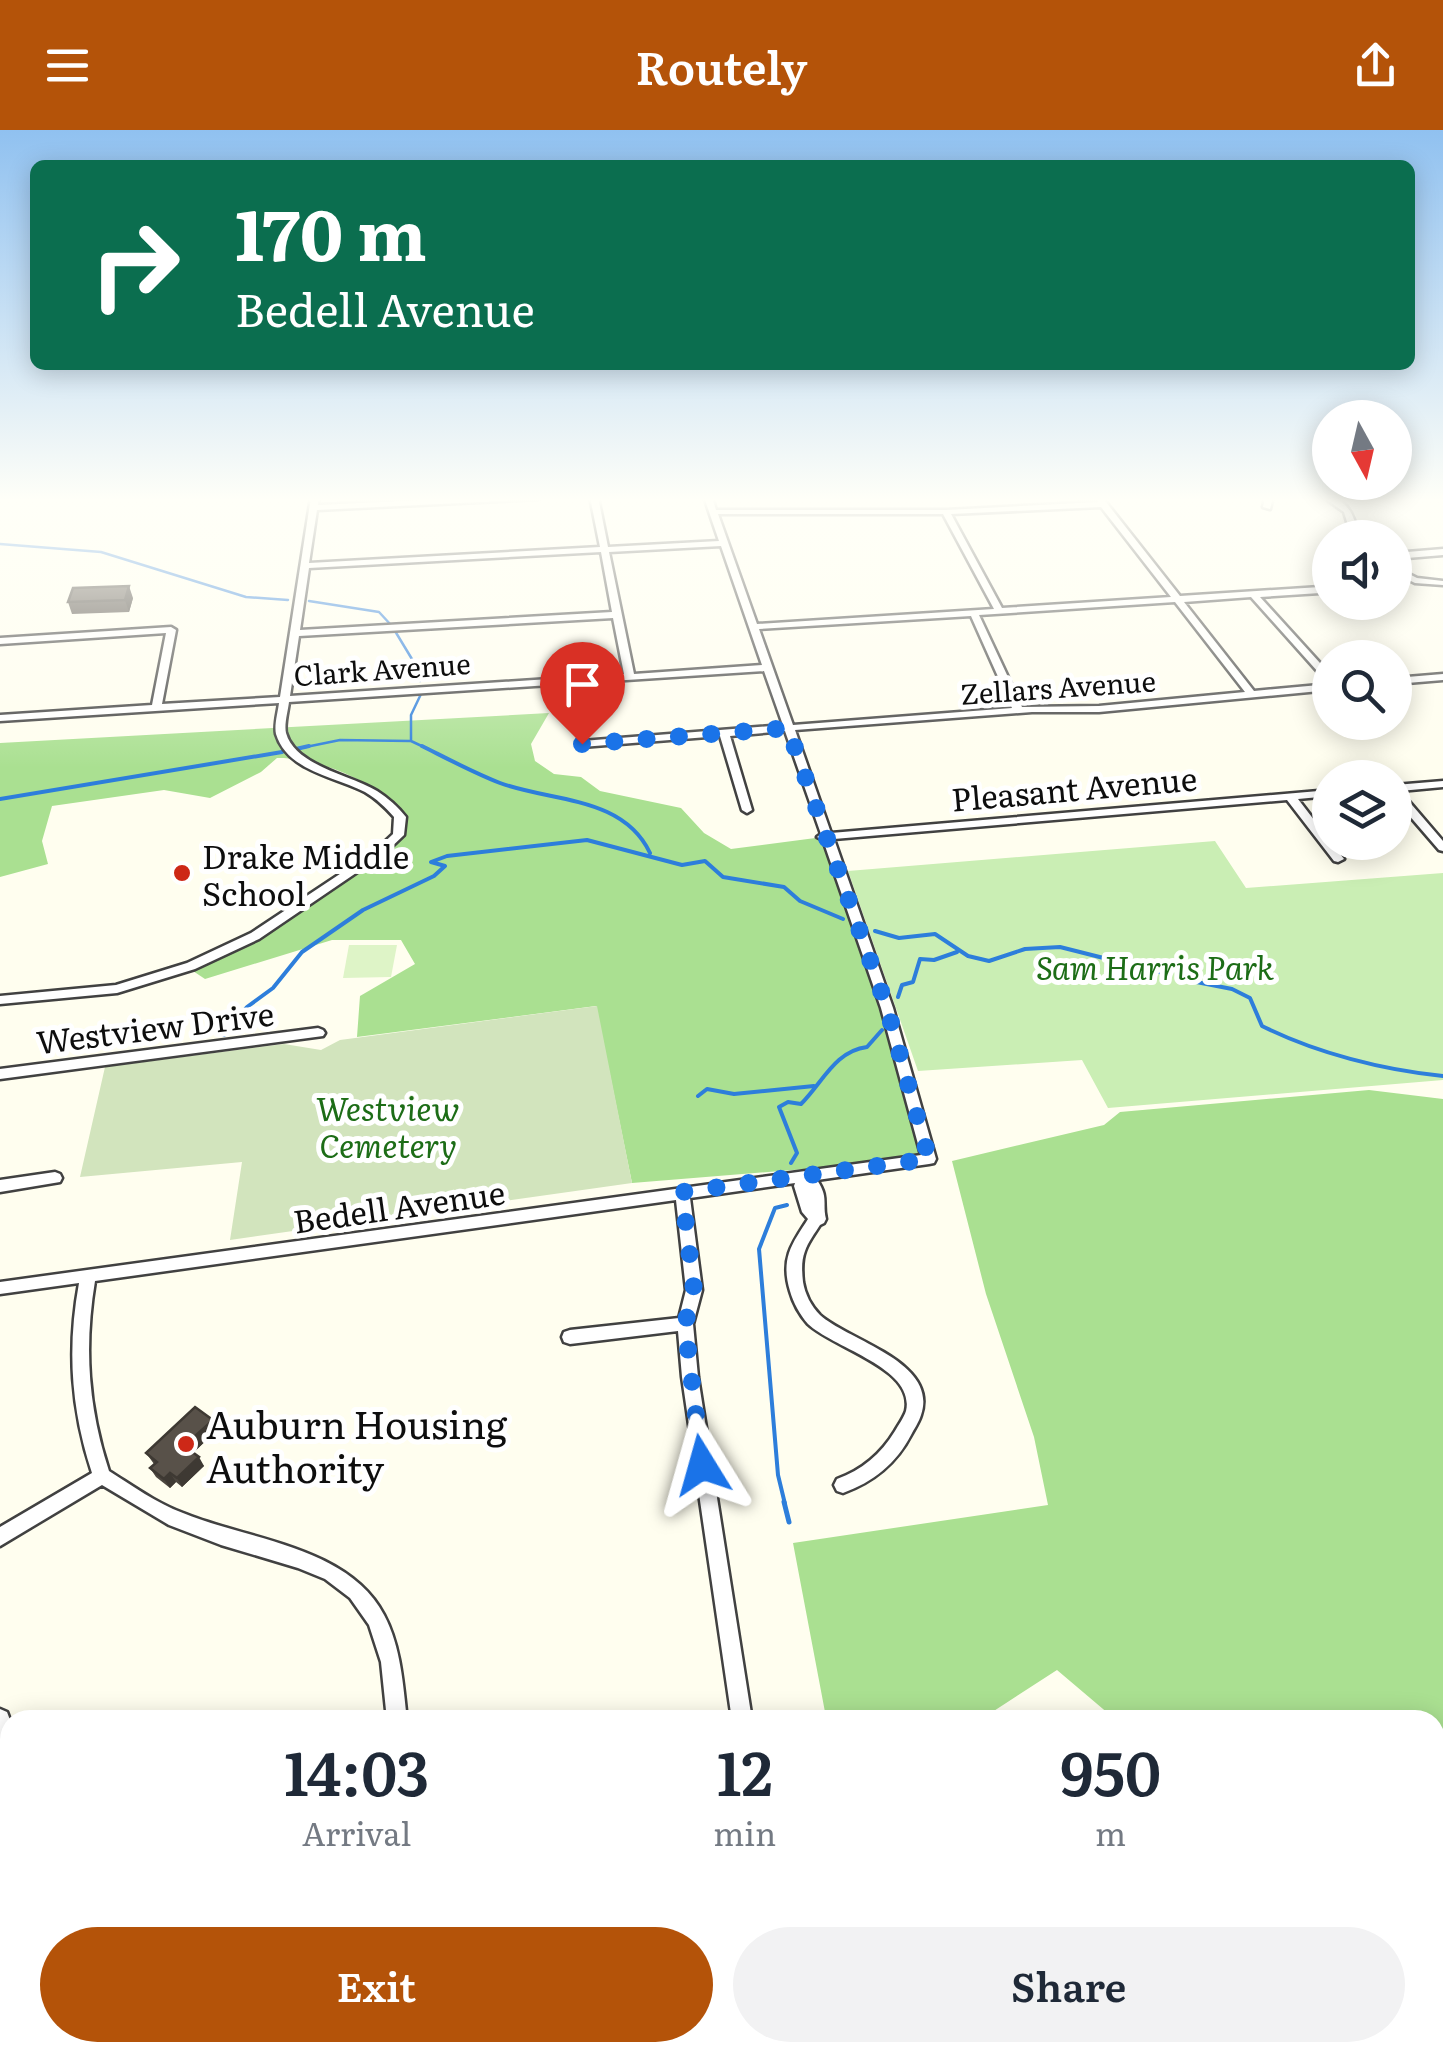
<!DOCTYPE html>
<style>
:root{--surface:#fff;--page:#f2f2f3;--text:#1f2937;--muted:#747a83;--accent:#b45309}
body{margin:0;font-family:Literata,serif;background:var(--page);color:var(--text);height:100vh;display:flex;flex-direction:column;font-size:38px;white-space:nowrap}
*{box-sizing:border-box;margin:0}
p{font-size:32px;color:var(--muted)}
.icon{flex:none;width:55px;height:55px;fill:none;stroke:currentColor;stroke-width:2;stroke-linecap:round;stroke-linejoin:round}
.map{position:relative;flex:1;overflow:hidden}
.sheet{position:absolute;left:0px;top:1580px;width:1445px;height:352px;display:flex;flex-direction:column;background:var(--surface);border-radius:30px 30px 0 0;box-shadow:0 5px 25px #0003}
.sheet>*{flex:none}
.banner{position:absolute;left:30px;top:30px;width:1385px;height:210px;border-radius:15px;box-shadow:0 5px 25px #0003;background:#0b6e4f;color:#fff;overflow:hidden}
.needle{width:65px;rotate:172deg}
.fabs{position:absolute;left:1312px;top:270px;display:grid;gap:20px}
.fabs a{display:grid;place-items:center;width:100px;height:100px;border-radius:50%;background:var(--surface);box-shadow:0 5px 25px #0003;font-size:50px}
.pin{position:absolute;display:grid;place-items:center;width:85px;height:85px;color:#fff;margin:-102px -42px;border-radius:50% 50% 50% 0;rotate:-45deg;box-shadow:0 0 10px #0007}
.pin .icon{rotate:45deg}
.me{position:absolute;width:110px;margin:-55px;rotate:352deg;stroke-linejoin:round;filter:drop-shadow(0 0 8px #0008)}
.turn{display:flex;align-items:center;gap:35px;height:210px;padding:0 40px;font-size:45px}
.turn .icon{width:130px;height:130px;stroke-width:2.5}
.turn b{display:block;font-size:70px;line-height:85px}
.eta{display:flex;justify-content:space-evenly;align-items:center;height:170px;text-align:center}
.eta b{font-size:60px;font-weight:600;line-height:70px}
.cta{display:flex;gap:20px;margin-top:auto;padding:20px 40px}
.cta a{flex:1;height:115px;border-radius:60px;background:var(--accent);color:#fff;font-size:40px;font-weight:600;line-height:115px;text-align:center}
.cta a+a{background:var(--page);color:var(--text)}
header{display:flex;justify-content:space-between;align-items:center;height:130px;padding:0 40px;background:var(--accent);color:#fff;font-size:45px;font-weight:600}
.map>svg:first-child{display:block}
.green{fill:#caeeb4}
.forest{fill:#aae091}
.cemetery{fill:#d2e4bd}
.pitch{fill:#def4c7}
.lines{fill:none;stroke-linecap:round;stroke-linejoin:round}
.stream-far2{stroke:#2d7edb;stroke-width:2.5}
.stream-far1{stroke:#2d7edb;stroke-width:4}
.stream{stroke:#2d7edb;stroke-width:5}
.minor-casing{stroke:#414141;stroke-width:5}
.minor{fill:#fff;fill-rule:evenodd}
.wall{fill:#4c463f}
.shaded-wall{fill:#3e3933}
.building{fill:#585149;stroke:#3e3933;stroke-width:2.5}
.route{stroke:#1a73e8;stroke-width:18;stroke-dasharray:0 32.4}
.poi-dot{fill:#cd2817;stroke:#fff;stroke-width:4}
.labels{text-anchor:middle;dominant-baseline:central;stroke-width:10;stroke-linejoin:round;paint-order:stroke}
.far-street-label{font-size:28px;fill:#0e0e0e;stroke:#fff}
.street-label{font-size:32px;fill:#0e0e0e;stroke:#fff}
.poi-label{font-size:32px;fill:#0e0e0e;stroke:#fff;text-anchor:start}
.park-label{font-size:32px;font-style:italic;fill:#1d6d17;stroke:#fff}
.near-poi-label{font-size:38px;fill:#0e0e0e;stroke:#fff;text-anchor:start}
</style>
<header><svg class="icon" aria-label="menu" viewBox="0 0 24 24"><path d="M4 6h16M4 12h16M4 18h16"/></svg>Routely<svg class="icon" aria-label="share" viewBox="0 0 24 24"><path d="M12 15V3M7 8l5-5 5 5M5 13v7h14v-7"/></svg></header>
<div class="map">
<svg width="1443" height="1932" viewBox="0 0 1443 1932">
<rect width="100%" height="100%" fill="#fffeef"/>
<path class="green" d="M1215,711l31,47 197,-15v207l-335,28 -26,-48 -164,11 -70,-200z"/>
<path class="forest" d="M549,583l-18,31 4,17 19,13 27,3 19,14 81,17 23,25 27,16 92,-12 106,322 -297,24 -36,-177 -239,31 3,-41 55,-32 -14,-24h-69l-127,39 -12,-8 62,-35 143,-101 3,-12c-6,-9 -12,-19 -19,-27 -23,-22 -75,-39 -105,-38l-16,14 -51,26 -46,-8 -112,16 -10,35 6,23 -48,13v-134z
M1369,960l74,9v963h-1100l3,-10h1089v-332h-319l-59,-50 -77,50h-187l32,-8 -32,-169 255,-38 -14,-68 -48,-143 -34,-133 152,-36 16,-13z"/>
<path class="cemetery" d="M597,876l35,177 -402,57 12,-78 -162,15 25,-110 179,-23 37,6 19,-10z"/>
<path class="pitch" d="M349,815h48l-6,32 -48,1z"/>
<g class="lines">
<path class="stream-far2" d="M0,414l101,8 145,45 42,3
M309,471l70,11 12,13
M395,501l26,43 -1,7
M421,564l-10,21v26l17,8
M296,619l44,-9 70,1"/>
<path class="stream-far1" d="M422,616c26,13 52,27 78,37 52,19 123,13 150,70
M296,619l13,-3
M0,669l282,-47
M875,801l24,7 36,-4 33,22 21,5 36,-12 35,-2 103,26
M1181,849l51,10 18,9 12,28c54,27 121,44 181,50
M898,867l4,-12 11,-3 7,-23 14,1 23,-8
M224,905l23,-28 26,-19 29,-36 61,-42 71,-34 11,-10 -14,-4 16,-6 140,-16 95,25 23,-4 18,16 61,10 16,14 43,18
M698,966l9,-7 27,5 80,-8
M791,1033l6,-10 -18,-46 9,-5 13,2c22,-22 34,-53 66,-57l15,-17
M785,1374l-7,-29 -19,-226 16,-41 12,-3"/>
<path class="stream" d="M784,1372l5,20"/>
<defs>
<path id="minor" d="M311,367h8l-1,8 170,-8h54l-4,2 -221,11 -8,53 291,-16 -10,-50h8l10,50 111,-6 -15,-44h8l4,13h230l152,-8 -2,-5h6l78,99 140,-9 4,3 -4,3 -60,4 70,77v9l-3,-1 -76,-85 -67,5 70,89 76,-7v6l-231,22h-67l-237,18 36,103 499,-43v6l-32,3 46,60 -6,3 -4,-1 -47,-61 -453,39 59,169 43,151 -2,4 -5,1 -112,16c12,18 5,23 9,39l-2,4 -4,2c-5,8 -12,17 -15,26 -4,10 -3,21 -2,31 2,12 8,24 17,33 29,26 119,47 101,100 -2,7 -7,14 -10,20 -15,29 -38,47 -68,58l-6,-2 -3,-6 3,-6c25,-9 44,-25 58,-48 3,-5 9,-14 11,-20 10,-43 -73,-63 -98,-87 -8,-9 -15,-22 -18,-33 -4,-13 -5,-26 -1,-38 4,-12 12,-23 19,-34l-6,-7 -8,-26 1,-3 -105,15 12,92 -9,34 5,53 54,343h-20l-50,-343 -4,-46 -108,13 -6,-2 -2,-5 2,-5 6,-2 109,-12 7,-28 -10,-90 -581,81c-11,66 -7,126 14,190 24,15 47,32 74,42 65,27 165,33 201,102 17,32 19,70 23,105h-20l-6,-58 -12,-37 -19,-27 -25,-19 -27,-11 -77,-23 -52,-20 -67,-40 -102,61v-19l92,-54c-21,-64 -25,-124 -13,-190l-79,11v-12l921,-127 -40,-147 -58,-168 -6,-3 4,-3 -36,-103 -55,5 22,74 -5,3 -5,-3 -22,-74 -138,11 -5,-3 5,-3 201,-16 -19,-54 -475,31c-1,9 -5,22 -3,31 9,33 65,42 91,58 11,7 20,15 29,26l-2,18 -20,19 -125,85 -64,30 -78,24 -117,11v-8l116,-11 71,-22 64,-30 125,-83 17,-16 1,-17c-9,-10 -17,-18 -29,-25 -29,-15 -78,-21 -89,-58 -2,-9 2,-22 3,-31l-279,18v-6l152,-10 14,-72 -166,11v-6l171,-11 5,3 -14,74 118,-7zM1101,377l70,90 -169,11 -51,-94zM718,384h225l51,95 -237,15zM721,416l41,119 -128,9 -25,-122zM601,422l11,60 -312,18 9,-62zM1175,472l70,90 -146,14 -77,1 -43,-92zM971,486l41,92 -219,17 -34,-96zM613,488l11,56 -334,22 9,-60z
M1265,367h8l-3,12 -7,-2z
M1323,367c26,0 31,20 37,41h-8l-8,-26z
M1443,419v6l-48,4v-6z
M1395,437l22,11 26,3v4l-28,-2 -20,-10z
M1443,544v6l-48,4v-6z
M1443,651v6l-43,4 43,50v10l-4,-1 -44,-51v-14z
M318,898l5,2 2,3 -2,3 -323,43v-10z
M55,1042l5,2 2,4 -2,4 -60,10v-12z
M0,1579l7,3 3,8v50l-7,-3 -3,-7z
M15,1922h72l-3,8 -4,2h-65z"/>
</defs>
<use href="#minor" class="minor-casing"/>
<use href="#minor" class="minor"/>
</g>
<path class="wall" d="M133,468l-4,14 -57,2 -4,-12z
M213,1290l5,9 -25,24 11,13 -22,21 -6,-5 -6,6 -14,-11 -6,-9 4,-4 -8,-11z"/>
<path class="shaded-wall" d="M129,456l4,12 -4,14 -4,-12z
M213,1290l5,9 -28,27 -6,-10z
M199,1327l5,9 -22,21 -5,-9z
M170,1343l6,9 -6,6 -6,-9z"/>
<path class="building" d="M129,456l-4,14 -57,2 5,-14z
M195,1277l18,13 -29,26 15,11 -22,21 -7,-5 -6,6 -14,-11 7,-6 -11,-9z"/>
<linearGradient id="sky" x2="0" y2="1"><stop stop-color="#90c1f0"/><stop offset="0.58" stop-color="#fffff8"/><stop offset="1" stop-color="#fffff8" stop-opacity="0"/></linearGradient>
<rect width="1443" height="638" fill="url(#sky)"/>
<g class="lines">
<path class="route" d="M582,614l206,-16 99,280 42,151 -247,33 12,98 -9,34 17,141"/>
</g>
<g class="poi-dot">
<circle cx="182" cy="743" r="10"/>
<circle cx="186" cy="1314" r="10"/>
</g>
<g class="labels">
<g class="far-street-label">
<text transform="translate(382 538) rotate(-4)">Clark Avenue</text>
<text transform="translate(1058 556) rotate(-4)">Zellars Avenue</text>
</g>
<g class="street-label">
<text transform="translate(1074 657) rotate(-5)">Pleasant Avenue</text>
<text transform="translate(155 896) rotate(-7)">Westview Drive</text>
<text transform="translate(399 1075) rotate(-8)">Bedell Avenue</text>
</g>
<g class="poi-label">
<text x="202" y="725">Drake Middle<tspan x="202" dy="37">School</tspan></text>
</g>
<g class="park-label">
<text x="1155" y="836">Sam Harris Park</text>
<text x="388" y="977">Westview<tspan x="388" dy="37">Cemetery</tspan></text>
</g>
<g class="near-poi-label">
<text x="206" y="1292">Auburn Housing<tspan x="206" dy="44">Authority</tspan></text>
</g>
</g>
</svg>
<div class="fabs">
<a><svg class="needle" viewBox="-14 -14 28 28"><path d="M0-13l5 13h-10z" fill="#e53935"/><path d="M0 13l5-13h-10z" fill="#747a83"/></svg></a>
<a><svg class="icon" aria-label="sound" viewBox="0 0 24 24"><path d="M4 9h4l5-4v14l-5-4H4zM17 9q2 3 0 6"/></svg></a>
<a><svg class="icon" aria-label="search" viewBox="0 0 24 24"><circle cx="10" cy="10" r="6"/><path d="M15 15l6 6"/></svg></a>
<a><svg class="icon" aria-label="layers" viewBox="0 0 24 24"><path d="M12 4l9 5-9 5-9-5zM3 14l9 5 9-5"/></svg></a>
</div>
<div class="pin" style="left:582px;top:614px;background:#d93025"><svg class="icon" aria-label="arrive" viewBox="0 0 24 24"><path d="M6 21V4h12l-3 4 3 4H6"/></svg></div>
<svg class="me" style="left:702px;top:1335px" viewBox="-20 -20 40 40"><path d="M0-17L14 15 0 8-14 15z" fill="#1a73e8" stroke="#fff" stroke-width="4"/></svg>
<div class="banner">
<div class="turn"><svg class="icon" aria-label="right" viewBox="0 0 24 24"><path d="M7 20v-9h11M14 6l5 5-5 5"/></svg><div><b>170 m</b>Bedell Avenue</div></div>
</div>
<section class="sheet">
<div class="eta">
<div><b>14:03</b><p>Arrival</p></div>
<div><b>12</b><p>min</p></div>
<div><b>950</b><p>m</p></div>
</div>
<div class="cta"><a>Exit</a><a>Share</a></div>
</section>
</div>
